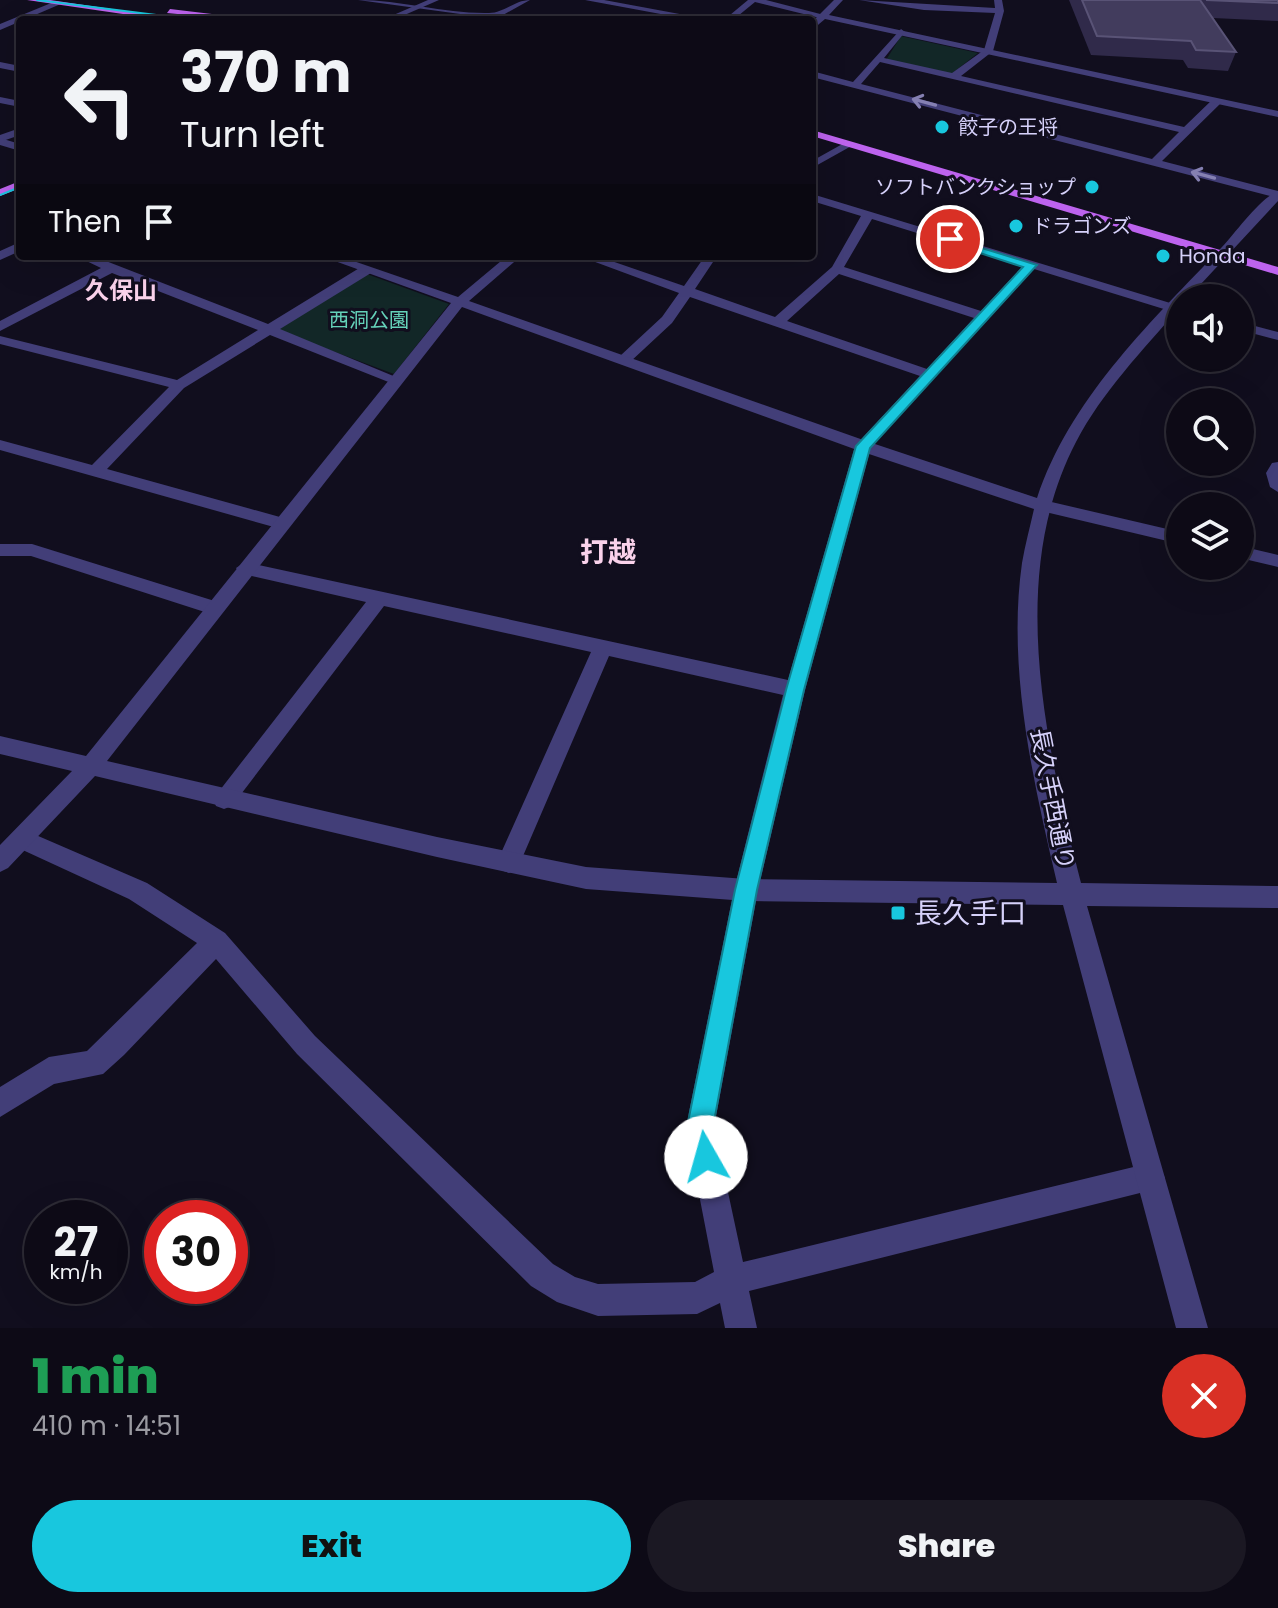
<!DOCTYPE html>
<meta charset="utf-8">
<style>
:root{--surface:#0d0a16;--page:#1b1823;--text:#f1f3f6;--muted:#9a9aa1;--line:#2d2b35;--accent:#18c7de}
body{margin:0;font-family:Poppins,"Noto Sans JP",sans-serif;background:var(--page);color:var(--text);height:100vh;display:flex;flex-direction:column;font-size:30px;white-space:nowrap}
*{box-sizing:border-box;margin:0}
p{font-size:26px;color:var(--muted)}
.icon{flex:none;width:44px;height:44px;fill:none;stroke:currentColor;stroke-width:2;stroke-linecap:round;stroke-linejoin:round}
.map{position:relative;height:1328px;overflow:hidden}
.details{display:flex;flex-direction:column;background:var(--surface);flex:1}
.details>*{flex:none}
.top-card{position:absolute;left:16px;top:16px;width:800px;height:244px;border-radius:8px;box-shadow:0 8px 32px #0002,0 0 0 2px var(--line);background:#0d0a16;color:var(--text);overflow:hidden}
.buttons{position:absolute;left:1166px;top:284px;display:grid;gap:16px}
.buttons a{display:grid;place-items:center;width:88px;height:88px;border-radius:50%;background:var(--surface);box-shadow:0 8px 32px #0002,0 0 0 2px var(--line);font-size:40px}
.speed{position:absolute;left:24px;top:1200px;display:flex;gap:16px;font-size:40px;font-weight:700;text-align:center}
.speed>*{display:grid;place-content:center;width:104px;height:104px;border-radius:50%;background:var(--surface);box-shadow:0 8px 32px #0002,0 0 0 2px var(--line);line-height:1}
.speed small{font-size:20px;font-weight:400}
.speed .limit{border:12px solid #d22;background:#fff;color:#111}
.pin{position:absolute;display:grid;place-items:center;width:68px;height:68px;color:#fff;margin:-34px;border:4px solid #fff;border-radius:50%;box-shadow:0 2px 8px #0007}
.me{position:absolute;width:88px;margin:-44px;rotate:353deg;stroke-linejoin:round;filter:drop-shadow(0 0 6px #0008)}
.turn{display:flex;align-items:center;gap:28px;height:168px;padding:0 32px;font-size:36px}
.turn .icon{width:104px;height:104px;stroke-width:2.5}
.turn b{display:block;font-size:56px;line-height:68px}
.then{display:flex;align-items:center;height:76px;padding:0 32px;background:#0003;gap:16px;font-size:30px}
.round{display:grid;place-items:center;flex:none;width:84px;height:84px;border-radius:42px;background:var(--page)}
.headline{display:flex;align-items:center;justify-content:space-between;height:136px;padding:0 32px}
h1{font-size:48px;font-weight:800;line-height:60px;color:#1e9e55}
.button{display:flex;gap:16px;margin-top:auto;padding:16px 32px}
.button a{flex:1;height:92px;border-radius:48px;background:var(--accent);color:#111;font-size:32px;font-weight:800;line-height:92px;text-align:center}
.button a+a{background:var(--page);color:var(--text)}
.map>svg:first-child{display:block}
.green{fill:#122727}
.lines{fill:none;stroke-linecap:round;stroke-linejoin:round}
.minor{fill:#423e78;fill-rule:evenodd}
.tertiary{fill:#423e78;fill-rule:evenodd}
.primary{fill:#bd63ee;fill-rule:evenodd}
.tram{stroke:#18c7de;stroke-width:2}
.wall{fill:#302a4a}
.building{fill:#423c5d;stroke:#595376;stroke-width:2}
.oneway{stroke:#8580b2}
.route{fill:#18c7de;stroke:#108190;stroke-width:2}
.poi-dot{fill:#18c7de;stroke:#110e1e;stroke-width:3}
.labels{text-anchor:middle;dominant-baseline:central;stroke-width:6;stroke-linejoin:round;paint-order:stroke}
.far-poi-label{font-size:20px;fill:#d6d1fa;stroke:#110e1e;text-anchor:start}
.far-park-label{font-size:20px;fill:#65d1b9;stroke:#110e1e}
.far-quarter-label{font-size:24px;font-weight:bold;fill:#fad2eb;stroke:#110e1e}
.street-label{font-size:24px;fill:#d6d1fa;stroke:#110e1e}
.quarter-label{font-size:28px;font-weight:bold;fill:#fad2eb;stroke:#110e1e}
.near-poi-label{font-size:28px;fill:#d6d1fa;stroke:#110e1e;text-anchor:start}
</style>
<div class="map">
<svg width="1278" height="1328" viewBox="0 0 1278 1328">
<rect width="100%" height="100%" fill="#110e1e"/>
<path class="green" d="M901,36l4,1 73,16 -28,22 -64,-15z
M364,273l85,31 -55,70 -118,-44z"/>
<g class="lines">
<path class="minor" d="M358,0c44,0 88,14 131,13 15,0 26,-13 41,-13l-27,15 25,5h-24z
M585,0h19l108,20h-19z
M748,0h18l62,16 -4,3 -69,-17 -22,18h-9z
M859,0l136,8 -1,-8h8l2,11 -11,40 -32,25 223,51 29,-28h8v4l-59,58 116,30v7l-466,-121v-6l41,11 48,-53 4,3 -21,26 68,15 32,-23 11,-37 -71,-3zM880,62l299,70 -27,27 -291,-75z
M56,1l7,2 -63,27v-6z
M0,62l20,4v6l-20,-4z
M0,97l20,4v6l-20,-4z
M20,128v7l-20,7v-7z
M846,142l9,2 -43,24v-7z
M812,194l368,112v8l-146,-45 -163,178 -66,243 -47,200 -44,237 29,135 407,-99 10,5 5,10 -5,10 -411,103 8,37h-32l-5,-25 -23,11 -99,2 -41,-14 -26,-16 -234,-232 -81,-95 -92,96 -21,19 -49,10 -54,33v-30l49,-30 38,-6 110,-108 -68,-44 -115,-53 -4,-7 4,-7 8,-3 125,54 78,50 90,103 238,228 22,13 23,7 97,-2 19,-10 -28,-145 48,-237 49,-195 -174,-39 -92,214 -8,3 -8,-3 -4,-8 94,-210 -207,-46 -152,200 -8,3 -8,-3 -3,-7 153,-197 -127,-29 -3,-5 9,-6 543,118 67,-234 65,-70 -230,-79 -18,26 -42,39h-10v-6l42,-39 17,-24 -100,-37h18l87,30 21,-30h12l-22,33 80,28 57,-50 29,-51 -49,-15zM872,219l151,47 -42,45 -137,-44zM839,274l135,44 -47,51 -140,-48z
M20,242v9l-20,9v-9z
M76,256h17l175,68 93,-57h10v6l-91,56 123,51 -7,4 -5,-1 -121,-48 -86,53 -77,81 180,50 3,4 -3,4 -6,2 -281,-79v-10l92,25 77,-78 -169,-43v-8l177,44 81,-50 -146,-57 -112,58v-10l101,-53z
M1240,322l38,10v8l-38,-10z
M1278,462v30l-8,-5 -4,-14 6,-10z
M1043,500l137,32v12l-143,-34 -3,-4z
M0,544h32l189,59 2,5 -9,7 -183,-59h-31z
M1240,546l38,9v12l-38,-9z"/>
<path class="tertiary" d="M428,0h11l-46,20h-11z
M834,0h9l-14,15 449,96v6l-453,-98 -13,11v-8z
M0,138l20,6v7l-20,-6z
M1278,191v10l-90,97h-8v9c-37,43 -78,85 -104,135 -70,134 -30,303 5,441l197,3v22l-191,-2 121,422h-32l-113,-423 -317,-4 -160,-12 -149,-32 -342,-81 -87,92 -8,4v-27l72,-74 -72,-17v-18l86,20 365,-453 -130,-47h18l119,41 49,-41h14l-52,45 400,141 168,56c34,-101 114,-176 185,-251 14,-15 38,-49 56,-56zM462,307l395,143 177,59c-4,18 -9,36 -12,54 -15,105 11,218 35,320l-311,-4 -160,-12 -149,-30 -330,-76z"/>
<path class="primary" d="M27,0h23l137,20h-23z
M170,9l67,8 4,3 -74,-7z
M812,130l466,137v8l-466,-139z
M20,181v7l-20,8v-7z"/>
<path class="tram" d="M37,0l159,20
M0,195l20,-8"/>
</g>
<path class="wall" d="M1069,0h209v21l-65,-3 23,34 -8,19 -40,-3 -5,-8 -92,-5z"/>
<path class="building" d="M1082,0h118l36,52 -40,-2 -5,-9 -94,-5z
M1206,0h72v3z"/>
<defs><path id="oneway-shaft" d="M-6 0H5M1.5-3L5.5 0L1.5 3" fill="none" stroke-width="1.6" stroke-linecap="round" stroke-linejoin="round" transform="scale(2)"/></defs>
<g class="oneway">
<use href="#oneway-shaft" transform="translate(924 102) rotate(-165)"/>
<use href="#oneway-shaft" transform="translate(1203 175) rotate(-165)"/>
</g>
<path class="route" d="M946,237l91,28 -167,183 -66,242 -47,200 -44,237 6,30 -4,10 -9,4 -9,-4 -10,-40 48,-237 51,-200 70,-244 167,-179 -77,-25z"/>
<g class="poi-dot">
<circle cx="942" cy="127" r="8"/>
<circle cx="1092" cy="187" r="8"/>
<circle cx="1016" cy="226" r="8"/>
<circle cx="1163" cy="256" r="8"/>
<rect x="890" y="905" width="16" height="16" rx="4"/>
</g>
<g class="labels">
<g class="far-poi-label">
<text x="958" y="127">餃子の王将</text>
<text x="1076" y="187" text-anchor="end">ソフトバンクショップ</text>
<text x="1032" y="226">ドラゴンズ</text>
<text x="1179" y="256">Honda</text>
</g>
<g class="far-park-label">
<text x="369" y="320">西洞公園</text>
</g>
<g class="far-quarter-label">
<text x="121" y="290">久保山</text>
</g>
<g class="street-label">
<text transform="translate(1053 799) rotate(79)">長久手西通り</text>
</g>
<g class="quarter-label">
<text x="608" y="552">打越</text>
</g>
<g class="near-poi-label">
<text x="914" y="913">長久手口</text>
</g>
</g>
</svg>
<div class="buttons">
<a><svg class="icon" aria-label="sound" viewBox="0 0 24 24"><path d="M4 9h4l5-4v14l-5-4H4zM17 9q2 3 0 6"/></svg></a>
<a><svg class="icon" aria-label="search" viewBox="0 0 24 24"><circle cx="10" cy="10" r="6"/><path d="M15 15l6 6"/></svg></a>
<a><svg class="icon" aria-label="layers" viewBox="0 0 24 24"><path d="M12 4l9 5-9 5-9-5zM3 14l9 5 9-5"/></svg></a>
</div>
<div class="speed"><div>27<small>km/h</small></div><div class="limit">30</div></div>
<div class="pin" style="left:950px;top:239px;background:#d93025"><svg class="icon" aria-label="arrive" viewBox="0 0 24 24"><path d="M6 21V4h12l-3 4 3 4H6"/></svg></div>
<svg class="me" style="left:706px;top:1157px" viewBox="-20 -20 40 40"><circle r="19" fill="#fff"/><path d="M0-13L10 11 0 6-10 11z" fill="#18c7de"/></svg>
<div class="top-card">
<div class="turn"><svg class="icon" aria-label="left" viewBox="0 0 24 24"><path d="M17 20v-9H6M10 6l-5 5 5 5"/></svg><div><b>370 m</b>Turn left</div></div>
<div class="then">Then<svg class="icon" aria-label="arrive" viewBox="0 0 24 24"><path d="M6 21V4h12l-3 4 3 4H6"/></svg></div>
</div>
</div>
<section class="details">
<div class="headline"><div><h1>1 min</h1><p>410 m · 14:51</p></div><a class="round" style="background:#d93025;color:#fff"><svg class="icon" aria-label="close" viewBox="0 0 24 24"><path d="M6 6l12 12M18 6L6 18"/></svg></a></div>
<div class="button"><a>Exit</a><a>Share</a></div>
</section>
